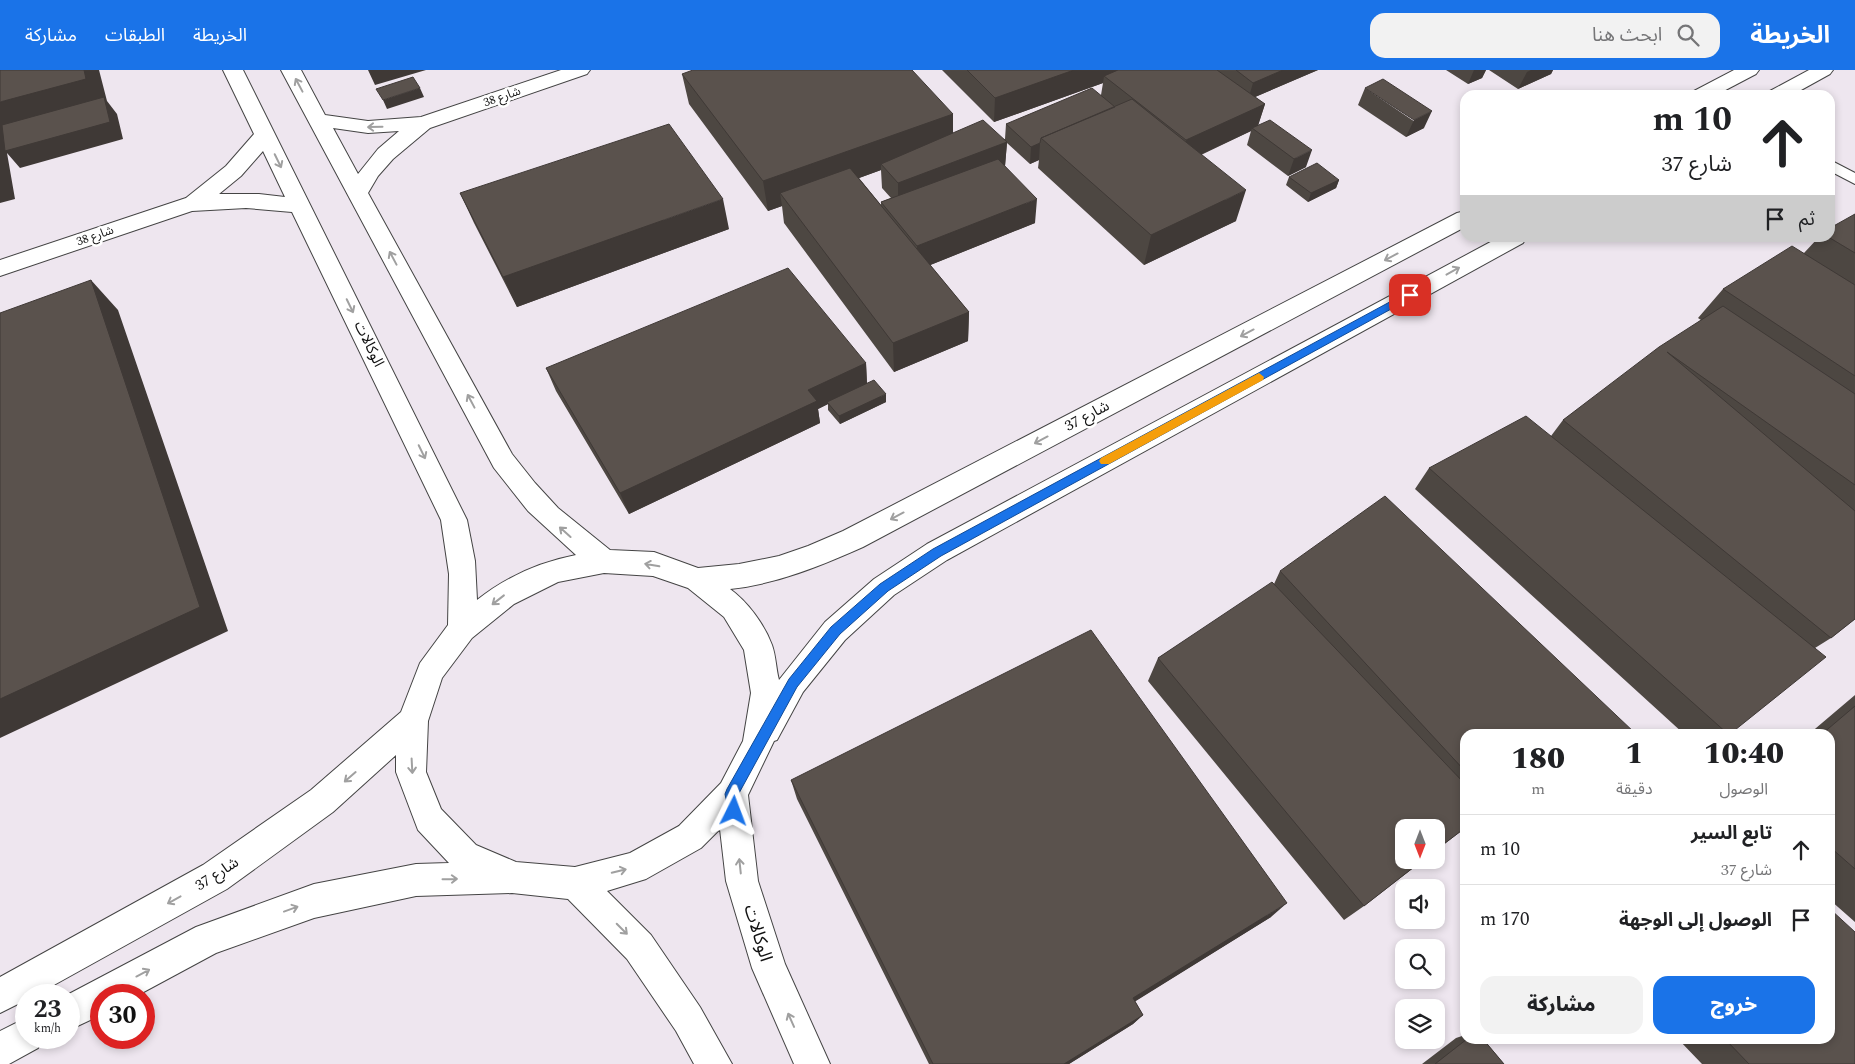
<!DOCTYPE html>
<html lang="ar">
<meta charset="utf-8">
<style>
:root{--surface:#fff;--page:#f2f2f2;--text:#202124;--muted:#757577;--line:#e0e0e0;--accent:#1a73e8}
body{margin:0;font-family:Spectral,"Noto Sans Arabic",serif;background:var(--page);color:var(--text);direction:rtl;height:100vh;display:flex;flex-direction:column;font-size:19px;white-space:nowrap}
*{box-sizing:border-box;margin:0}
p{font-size:16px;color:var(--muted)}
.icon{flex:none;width:28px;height:28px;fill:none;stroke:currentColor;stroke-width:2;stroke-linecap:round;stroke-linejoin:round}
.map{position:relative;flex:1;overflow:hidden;direction:ltr}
.panel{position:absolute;left:1460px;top:659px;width:375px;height:315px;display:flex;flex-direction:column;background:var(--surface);border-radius:15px;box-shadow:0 2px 8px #0003;direction:rtl}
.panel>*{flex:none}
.top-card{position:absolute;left:1460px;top:20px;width:375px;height:152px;border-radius:15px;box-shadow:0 2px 8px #0003;direction:rtl;background:#fff;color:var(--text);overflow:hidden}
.needle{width:32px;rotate:180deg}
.controls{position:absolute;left:1395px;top:749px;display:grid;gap:10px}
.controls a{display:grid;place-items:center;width:50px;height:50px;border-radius:10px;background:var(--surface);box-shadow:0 2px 8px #0003;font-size:25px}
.speed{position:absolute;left:15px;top:914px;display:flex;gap:10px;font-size:25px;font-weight:700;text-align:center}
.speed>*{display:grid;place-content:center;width:65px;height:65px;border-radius:50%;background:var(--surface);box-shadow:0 2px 8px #0003;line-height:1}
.speed small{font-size:12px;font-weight:400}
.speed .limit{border:8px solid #d22;background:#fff;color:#111}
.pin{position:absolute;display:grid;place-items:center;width:42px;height:42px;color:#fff;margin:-21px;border-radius:10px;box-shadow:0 2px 8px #0006}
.me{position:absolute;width:55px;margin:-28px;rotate:3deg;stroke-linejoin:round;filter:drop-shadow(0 0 4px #0008)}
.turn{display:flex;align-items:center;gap:18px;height:105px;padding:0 20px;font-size:22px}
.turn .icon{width:65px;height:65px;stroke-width:2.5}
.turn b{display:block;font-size:35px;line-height:42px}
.then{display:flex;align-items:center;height:48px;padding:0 20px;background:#0003;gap:10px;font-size:19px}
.eta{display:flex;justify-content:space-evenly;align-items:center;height:85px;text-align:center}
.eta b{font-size:30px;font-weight:800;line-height:35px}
.primary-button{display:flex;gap:10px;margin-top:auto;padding:10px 20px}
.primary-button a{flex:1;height:58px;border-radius:15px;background:var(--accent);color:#fff;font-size:20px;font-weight:800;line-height:58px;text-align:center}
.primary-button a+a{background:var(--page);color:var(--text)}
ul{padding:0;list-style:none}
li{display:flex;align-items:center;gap:15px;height:70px;padding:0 20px;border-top:1px solid var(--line)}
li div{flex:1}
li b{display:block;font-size:19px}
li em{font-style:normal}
header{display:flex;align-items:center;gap:30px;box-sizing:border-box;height:70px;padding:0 25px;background:var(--accent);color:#fff}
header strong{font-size:24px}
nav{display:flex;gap:28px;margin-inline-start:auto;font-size:18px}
.search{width:350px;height:45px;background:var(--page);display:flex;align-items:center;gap:12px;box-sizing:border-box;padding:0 18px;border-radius:15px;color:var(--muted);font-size:19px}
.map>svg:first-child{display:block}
.industrial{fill:#eee6ef;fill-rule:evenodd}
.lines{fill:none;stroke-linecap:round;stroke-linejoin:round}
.lane-casing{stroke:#444;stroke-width:2}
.street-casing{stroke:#444;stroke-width:2}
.lane{fill:#fff;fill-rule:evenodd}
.street{fill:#fff;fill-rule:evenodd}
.wall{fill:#4d4742;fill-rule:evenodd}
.shaded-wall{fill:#3f3936}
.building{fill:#5a524d;stroke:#3f3936}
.oneway{stroke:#a0a0a0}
.route{fill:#1a73e8;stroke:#114b97}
.slow{fill:#f59e0b}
.labels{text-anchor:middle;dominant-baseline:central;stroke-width:5;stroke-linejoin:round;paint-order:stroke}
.far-street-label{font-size:12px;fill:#111;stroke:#fff}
.street-label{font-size:15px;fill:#111;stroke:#fff}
.near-street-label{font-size:18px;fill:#111;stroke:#fff}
</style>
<header>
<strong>الخريطة</strong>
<div class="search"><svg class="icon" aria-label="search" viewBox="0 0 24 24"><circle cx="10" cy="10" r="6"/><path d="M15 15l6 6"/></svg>ابحث هنا</div>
<nav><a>الخريطة</a><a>الطبقات</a><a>مشاركة</a></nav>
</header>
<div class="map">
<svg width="1855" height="994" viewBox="0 0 1855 994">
<rect width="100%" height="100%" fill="#fffdf5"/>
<path class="industrial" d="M0,0h1855v994h-1855zM1465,25h365v143h-365zM1465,664h365v305h-365zM1404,758h32v32h-32zM1404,818h32v32h-32zM1404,878h32v32h-32zM26,925h43v43h-43zM101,925h43v43h-43zM1404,938h32v32h-32z"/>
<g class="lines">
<defs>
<path id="lane" d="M1830,90l25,13v11l-25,-13z"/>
<path id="street" d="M223,0h20l224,450 8,41 2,39c29,-23 63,-38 99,-45l-48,-44 -34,-43 -213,-398h20l24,45 43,6 53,-4 140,-47h29l-3,4 -157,54 -37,31 -15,17 -10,17 144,261 23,29 23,25 52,42 44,2 44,16 41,-4 40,-8 29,-10 35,-15 614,-318 8,-2v16l-602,320c-43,19 -86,37 -133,42 18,13 34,35 42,56 4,11 4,24 7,35l46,-58 49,-43 53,-35 571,-306h28l-3,5 -576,317 -53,35 -49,45 -42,52 -26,48 -3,1 -26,54 10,86 27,83 45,100h-36l-42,-96 -26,-87 -6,-52 -19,19 -55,31 -39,12 44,44 49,72 32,57h-38l-18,-33 -49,-72 -59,-60 -56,-6 -96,3 -102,22 -98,35 -78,42h-37v20l-32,15 -2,-35 129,-68 118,-43 102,-20 33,-1 -31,-33 -22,-58v-17l-63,57 -106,77 -191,106h-10v5l-26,13v-36l203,-112 108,-75 90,-78 19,-49 28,-38 1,-51 -8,-54 -149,-308 -46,-4 -54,3 -192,65v-16l186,-62 40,-32 28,-32zM333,58l35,5 31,-2 -21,18 -20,25zM263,81l22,46 -26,-3h-40l22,-18zM604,503l49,3 35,12 36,29 20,33 7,43 -8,48 -22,42 -42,43 -49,27 -55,14 -59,-5 -40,-17 -35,-36 -15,-37 2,-51 14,-43 30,-40 42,-34 44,-22z
M1734,0h25l-3,4 -40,21h-25l3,-4z
M1809,0h24l-3,4 -38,21h-25l3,-4z
M26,948v20h17l-5,10 -29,16h-9v-33z"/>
</defs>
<use href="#lane" class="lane-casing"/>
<use href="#street" class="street-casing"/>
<use href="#lane" class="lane"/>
<use href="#street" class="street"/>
</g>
<path class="wall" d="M942,0h376l-63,27 10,7 -7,21 48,42 -18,9 -41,-31 4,-14 -50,24 35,66 -92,44 -106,-97 1,-8 -9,4 -23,-21 -2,23 30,57 -105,42 39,47 -1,29 -74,31 -110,-149 -2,-17 -14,5 -79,-107 -7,-30 271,40v19l52,6 1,-15 95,-29 2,-12 -109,39zM881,100l1,18 9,10 -10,4v3l-22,-27z
M1446,0h40l-4,8 -14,6z
M1489,0h64l-2,4 -33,15z
M1365,18l59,40 -18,9 -48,-32z
M1289,107l50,3 -3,8 -28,14 -22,-17z
M460,123l269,36 -212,78 -43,-84z
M1855,144v405l-24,19 -16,10 -85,86h-46l-269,-245 14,-21 122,-32 12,-16 138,-100 -3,-2 25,-29 81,-36 14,-15h12z
M866,293l1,20 19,19 -46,22 -12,-14v-6l-10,5 2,14 -191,91 -73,-123 -10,-23z
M1280,501l185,163v94l-101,78 -20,14 -196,-239 10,-23 116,-74z
M1855,625v227l-25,-22v-166h-21z
M791,710l480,137 -136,84 8,14 -10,9 -64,40h-140l-132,-265z
M1465,965v4h18l21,25h-82l34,-26z
M1678,969h152l25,25h-153z"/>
<path class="shaded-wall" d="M84,0h15l8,31 10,13 6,25 -103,29 -13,-15 8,46 -15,4v-101z
M368,0h58l-51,15z
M1074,0h64l-34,6 -1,7 -109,39 1,-24z
M1283,0h35l-70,30 5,-17z
M1474,0h12l-4,8 -14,6z
M1531,0h22l-2,4 -33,15 9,-17z
M420,18l4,9 -37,12 -4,-9z
M1265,34l-8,25 -5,-1 -1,3 -71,33 6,-24z
M1432,41l-8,17 -18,9 8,-17z
M953,44v30l-72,20v6l-93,34 -8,-11 2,13 -14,5 -5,-30z
M1007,72l-2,24 -107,41v-24z
M1040,73l-1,17 -9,4 1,-17z
M1312,80l-6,17 -18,9 6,-17z
M1339,110l-3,8 -28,14 3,-9z
M1246,120l-10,31 -92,44 7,-30z
M723,129l6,30 -212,78 -14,-30z
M1037,129l-2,24 -117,47 -1,-24z
M91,210l27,30 110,321 -228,107v-39z
M969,242l-1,29 -74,31 -1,-29z
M866,293l1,23 -40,16 1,2 -10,5 2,14 -191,91 -9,-21 188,-103z
M886,324v8l-46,22 -1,-8z
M1287,833l-16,14 -148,92 10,-11z
M1143,945l-10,9 -64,40h-5z"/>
<path class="building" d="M0,0h84l2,9 -86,23z
M693,0h219l41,44 -190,67 -81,-107z
M967,0h107l-79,28z
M1118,0h99l48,34 -79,36 -82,-64z
M1236,0h47l-30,13z
M413,7l7,11 -37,12 -7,-11z
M1383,9l49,32 -18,9 -49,-32z
M1092,18l23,19 -74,31 -1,5 -9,4 -25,-23z
M104,27l6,25 -105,29 -3,-26z
M1132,29l114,91 -95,45 -110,-97z
M983,50l24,22 -109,41 -17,-19z
M1270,50l42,30 -18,9 -42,-31z
M669,54l54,75 -220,78 -43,-84z
M998,89l39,40 -120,47 -36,-44z
M1317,93l22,17 -28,13 -22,-16z
M850,98l119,144 -76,31 -113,-150z
M1855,144v39l-25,-15v-10z
M1792,176l63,39v91l-132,-87z
M788,198l78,95 -58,27 9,11 -197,92 -74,-125z
M91,210l109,327 -200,92v-386z
M1723,236l132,88v91l-188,-133 188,159v108l-24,19 -268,-218 96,-73z
M874,310l12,14 -47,22 -12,-14z
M1526,346l300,241 -96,77h-2l-299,-266z
M1385,426l251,238h-171v37l-185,-200z
M1272,512l193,202v44l-29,22v-22h-32v32h19l-59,46 -206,-248z
M1091,560l196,273 -154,95 10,17 -79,49h-131l-142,-284z
M1855,636v163l-25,-22v-113h-8z
M1830,839l25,23v132h-106l-24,-25h105z
M1467,969h16l21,25h-69z"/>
<defs><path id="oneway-shaft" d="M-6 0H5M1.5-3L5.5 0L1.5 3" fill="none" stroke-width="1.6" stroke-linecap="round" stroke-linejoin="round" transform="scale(1.25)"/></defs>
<g class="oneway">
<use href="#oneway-shaft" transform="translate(299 15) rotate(-118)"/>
<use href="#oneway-shaft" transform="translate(375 57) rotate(179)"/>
<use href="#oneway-shaft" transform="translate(278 91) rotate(64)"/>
<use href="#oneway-shaft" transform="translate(1391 187) rotate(152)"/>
<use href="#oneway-shaft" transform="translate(393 188) rotate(-118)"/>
<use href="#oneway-shaft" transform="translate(1453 201) rotate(-29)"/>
<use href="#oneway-shaft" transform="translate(350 236) rotate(64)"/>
<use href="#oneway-shaft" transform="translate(1247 263) rotate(152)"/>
<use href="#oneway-shaft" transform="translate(471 331) rotate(-118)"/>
<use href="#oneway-shaft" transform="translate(1041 370) rotate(152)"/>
<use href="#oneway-shaft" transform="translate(422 382) rotate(64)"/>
<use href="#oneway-shaft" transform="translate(897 446) rotate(152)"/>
<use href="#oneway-shaft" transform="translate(565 462) rotate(-138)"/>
<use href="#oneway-shaft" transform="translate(652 495) rotate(-170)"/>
<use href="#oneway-shaft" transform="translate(498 530) rotate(142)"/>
<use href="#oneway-shaft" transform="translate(412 696) rotate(87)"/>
<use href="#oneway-shaft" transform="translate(350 707) rotate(139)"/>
<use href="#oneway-shaft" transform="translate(740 796) rotate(-96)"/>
<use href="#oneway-shaft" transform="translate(619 801) rotate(-14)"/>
<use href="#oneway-shaft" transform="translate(450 809) rotate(-1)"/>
<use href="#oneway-shaft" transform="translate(174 830) rotate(151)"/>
<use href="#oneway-shaft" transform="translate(291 839) rotate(-20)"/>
<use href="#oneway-shaft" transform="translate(622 859) rotate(45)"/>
<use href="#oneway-shaft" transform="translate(143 903) rotate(-28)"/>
<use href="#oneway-shaft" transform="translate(791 950) rotate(-114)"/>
</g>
<path class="route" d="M1410,221l3,1v5l-472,259 -53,35 -48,43 -43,53 -59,108 2,16 -2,5 -4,1 -5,-1 -4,-22 2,-5 62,-110 42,-52 49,-43 53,-35z"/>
<path class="slow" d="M1259,303l5,4 -1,3 -154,84h-8l-2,-3 2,-3z"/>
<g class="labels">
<g class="far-street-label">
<text transform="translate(502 27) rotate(-19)">شارع 38</text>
<text transform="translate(95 166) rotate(-19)">شارع 38</text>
</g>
<g class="street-label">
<text transform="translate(369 274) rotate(64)">الوكالات</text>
<text transform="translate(1087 346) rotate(-28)">شارع 37</text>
<text transform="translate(217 804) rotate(-33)">شارع 37</text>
</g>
<g class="near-street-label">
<text transform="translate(758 863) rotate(73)">الوكالات</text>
</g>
</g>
</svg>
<div class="controls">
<a><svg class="needle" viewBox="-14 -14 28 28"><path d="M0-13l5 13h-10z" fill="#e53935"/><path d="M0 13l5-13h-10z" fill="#757577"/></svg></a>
<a><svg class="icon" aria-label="sound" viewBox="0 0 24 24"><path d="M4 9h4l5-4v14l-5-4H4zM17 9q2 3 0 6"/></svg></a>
<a><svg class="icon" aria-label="search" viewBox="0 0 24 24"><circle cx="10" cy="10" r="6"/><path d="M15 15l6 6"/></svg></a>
<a><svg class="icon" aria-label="layers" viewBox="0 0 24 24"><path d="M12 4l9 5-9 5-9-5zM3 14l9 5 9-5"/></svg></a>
</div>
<div class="speed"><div>23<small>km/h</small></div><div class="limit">30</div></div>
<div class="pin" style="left:1410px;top:225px;background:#d93025"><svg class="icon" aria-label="arrive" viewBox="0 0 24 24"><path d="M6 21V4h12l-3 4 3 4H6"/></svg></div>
<svg class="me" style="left:734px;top:741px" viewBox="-20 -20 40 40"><path d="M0-17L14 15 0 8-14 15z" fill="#1a73e8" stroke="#fff" stroke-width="4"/></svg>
<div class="top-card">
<div class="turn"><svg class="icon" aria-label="ahead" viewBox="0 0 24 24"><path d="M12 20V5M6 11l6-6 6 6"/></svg><div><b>10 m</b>شارع 37</div></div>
<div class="then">ثم<svg class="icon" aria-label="arrive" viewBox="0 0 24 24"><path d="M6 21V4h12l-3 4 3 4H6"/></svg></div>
</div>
<section class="panel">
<div class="eta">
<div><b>10:40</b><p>الوصول</p></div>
<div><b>1</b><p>دقيقة</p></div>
<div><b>180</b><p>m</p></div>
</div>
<ul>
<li><svg class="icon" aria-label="ahead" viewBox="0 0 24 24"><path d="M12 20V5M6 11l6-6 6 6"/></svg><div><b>تابع السير</b><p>شارع 37</p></div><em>10 m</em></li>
<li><svg class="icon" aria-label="arrive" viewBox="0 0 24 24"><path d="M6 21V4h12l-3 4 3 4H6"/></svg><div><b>الوصول إلى الوجهة</b></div><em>170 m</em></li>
</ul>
<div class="primary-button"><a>خروج</a><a>مشاركة</a></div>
</section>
</div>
